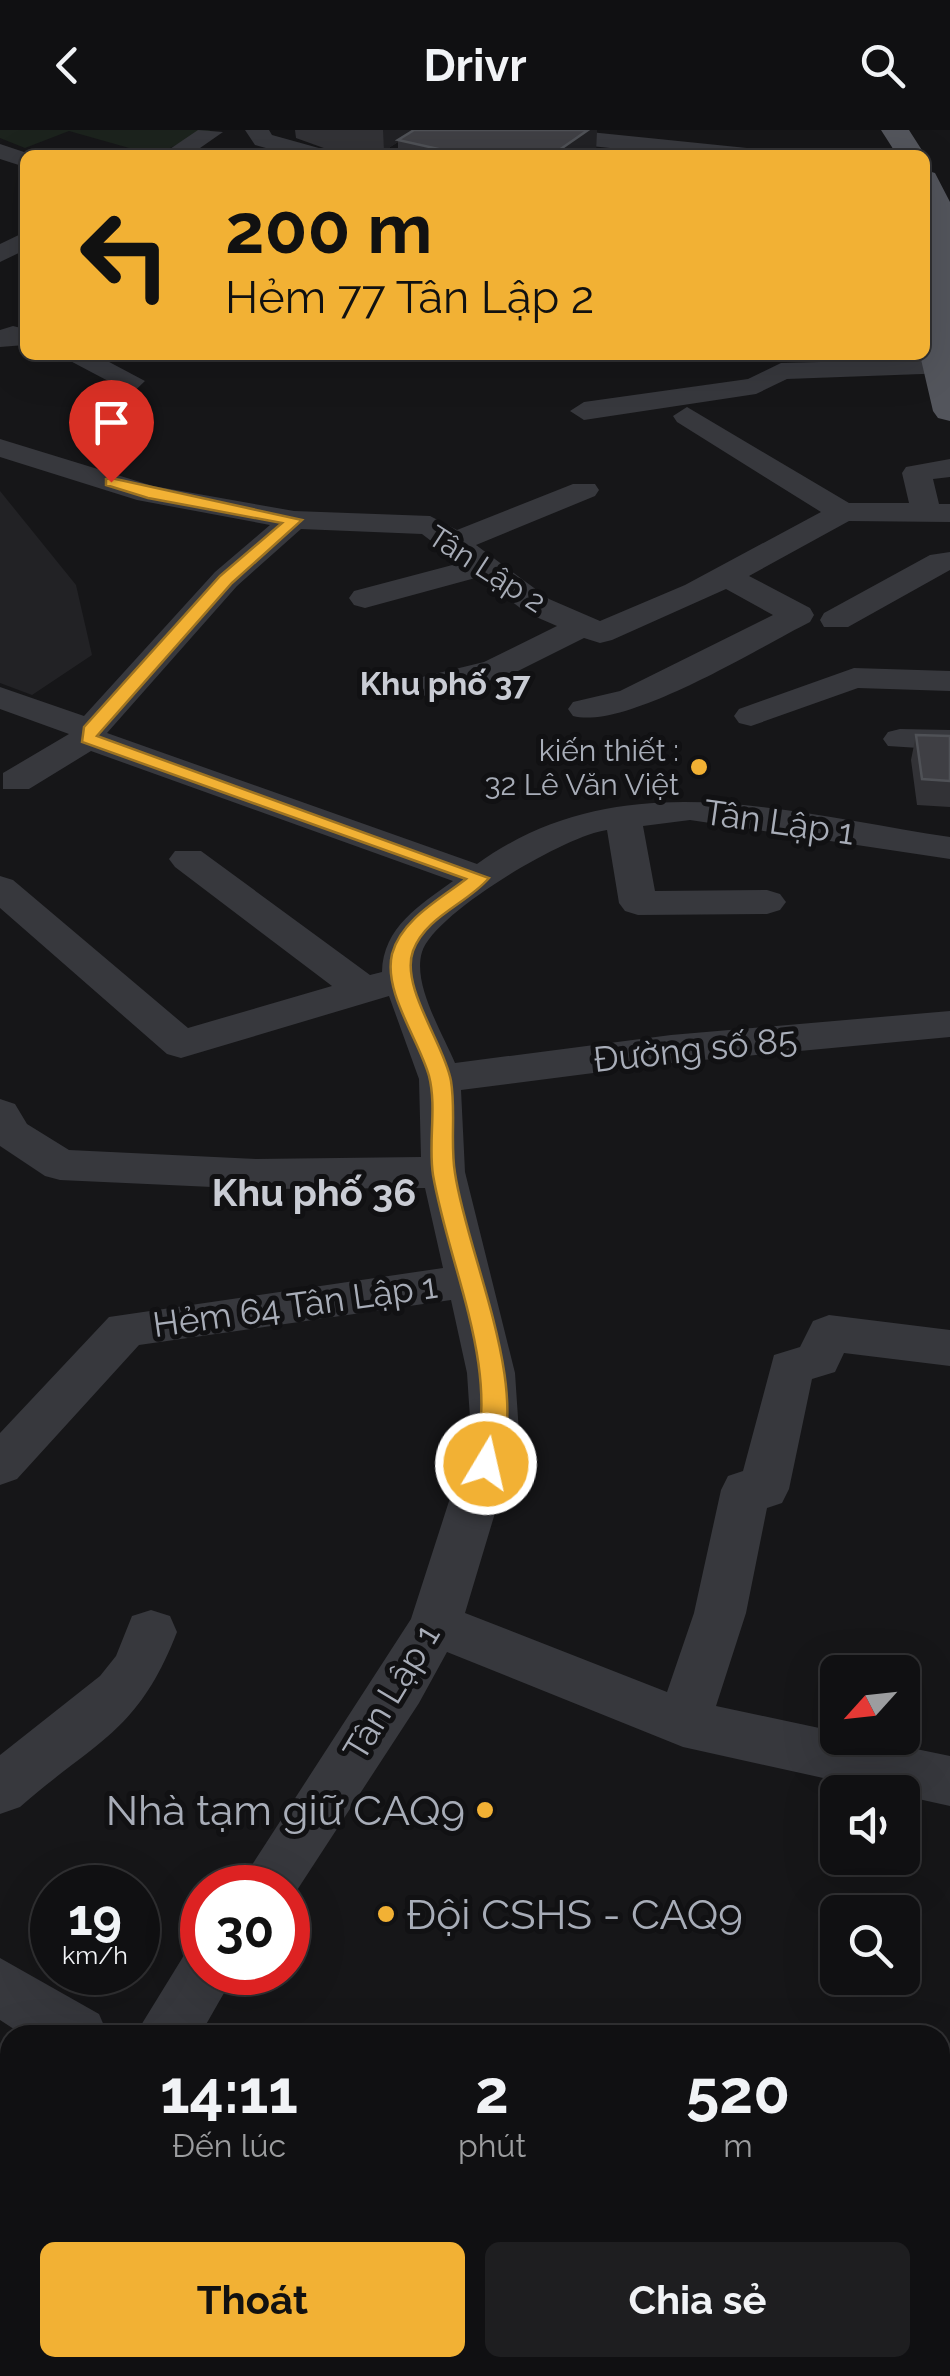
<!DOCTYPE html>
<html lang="vi">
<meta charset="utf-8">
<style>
:root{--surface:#101012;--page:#1e1e20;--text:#f1f3f6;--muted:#9c9d9f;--line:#303032;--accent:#f2b134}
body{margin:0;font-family:Raleway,sans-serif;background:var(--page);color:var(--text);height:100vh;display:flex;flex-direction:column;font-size:38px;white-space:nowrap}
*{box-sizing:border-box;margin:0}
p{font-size:32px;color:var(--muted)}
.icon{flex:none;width:55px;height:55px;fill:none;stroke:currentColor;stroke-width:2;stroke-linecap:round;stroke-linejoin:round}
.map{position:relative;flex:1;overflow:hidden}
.drawer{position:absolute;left:0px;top:1895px;width:950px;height:352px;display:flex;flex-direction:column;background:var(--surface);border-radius:30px 30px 0 0;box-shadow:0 10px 40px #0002,0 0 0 2px var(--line)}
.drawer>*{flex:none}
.banner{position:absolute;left:20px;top:20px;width:910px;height:210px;border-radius:15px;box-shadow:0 10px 40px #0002,0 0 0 2px var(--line);background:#f2b134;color:#111;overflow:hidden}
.needle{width:65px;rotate:243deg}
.tools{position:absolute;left:820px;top:1525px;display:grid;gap:20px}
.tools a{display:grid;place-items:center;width:100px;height:100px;border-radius:15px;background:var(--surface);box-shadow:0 10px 40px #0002,0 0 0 2px var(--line);font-size:50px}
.speed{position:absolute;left:30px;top:1735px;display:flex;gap:20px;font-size:50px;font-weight:700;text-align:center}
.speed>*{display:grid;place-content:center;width:130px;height:130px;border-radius:50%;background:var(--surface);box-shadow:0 10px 40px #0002,0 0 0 2px var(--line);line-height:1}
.speed small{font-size:25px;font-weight:400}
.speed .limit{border:15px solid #d22;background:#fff;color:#111}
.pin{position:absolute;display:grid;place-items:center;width:85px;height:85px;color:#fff;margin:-102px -42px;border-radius:50% 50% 50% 0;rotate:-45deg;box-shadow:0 0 10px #0007}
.pin .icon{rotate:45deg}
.me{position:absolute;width:110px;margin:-55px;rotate:9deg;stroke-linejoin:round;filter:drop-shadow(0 0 8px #0008)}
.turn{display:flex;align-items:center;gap:35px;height:210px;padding:0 40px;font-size:45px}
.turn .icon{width:130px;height:130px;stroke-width:2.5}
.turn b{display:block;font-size:70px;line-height:85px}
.eta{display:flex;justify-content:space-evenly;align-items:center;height:170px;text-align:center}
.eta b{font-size:60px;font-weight:700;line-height:70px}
.action{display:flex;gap:20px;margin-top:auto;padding:20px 40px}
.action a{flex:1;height:115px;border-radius:15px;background:var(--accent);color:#111;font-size:40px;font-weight:700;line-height:115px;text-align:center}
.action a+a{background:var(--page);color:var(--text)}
header{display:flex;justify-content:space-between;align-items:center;height:130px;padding:0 40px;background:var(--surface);font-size:45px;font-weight:700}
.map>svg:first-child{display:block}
.built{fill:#222225}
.green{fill:#1c231d}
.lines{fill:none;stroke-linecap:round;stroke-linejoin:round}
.minor{fill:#37383d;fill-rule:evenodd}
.major{fill:#53555c;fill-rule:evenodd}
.wall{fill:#323236}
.shaded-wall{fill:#212124}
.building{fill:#3f3f44;stroke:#4f5156;stroke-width:2.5}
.route{fill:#f2b134;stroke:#9d7322;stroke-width:2.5}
.poi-dot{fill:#f2b134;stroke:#111113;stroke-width:4}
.labels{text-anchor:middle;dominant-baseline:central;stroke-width:10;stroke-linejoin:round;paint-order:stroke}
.far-street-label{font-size:30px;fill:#a8adb8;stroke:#111113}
.far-poi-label{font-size:30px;fill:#a8adb8;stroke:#111113;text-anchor:end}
.far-neighbourhood-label{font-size:32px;font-weight:bold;fill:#c9ccd4;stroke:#111113}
.street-label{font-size:35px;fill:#a8adb8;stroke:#111113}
.neighbourhood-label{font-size:38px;font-weight:bold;fill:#c9ccd4;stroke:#111113}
.near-poi-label{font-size:42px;fill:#a8adb8;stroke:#111113;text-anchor:end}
</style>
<header><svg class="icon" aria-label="back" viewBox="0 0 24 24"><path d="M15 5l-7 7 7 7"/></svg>Drivr<svg class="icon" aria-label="search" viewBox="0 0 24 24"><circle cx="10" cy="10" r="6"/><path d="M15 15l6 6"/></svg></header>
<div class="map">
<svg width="950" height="2246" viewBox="0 0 950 2246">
<rect width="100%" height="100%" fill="#161618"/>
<path class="built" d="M0,361l76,94 16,70 -60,40 -32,-12z"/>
<path class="green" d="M0,0h211l-57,25 -85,-24 -44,17 -25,-10z"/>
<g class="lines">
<path class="minor" d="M198,0l25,2 -33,23h-29z
M245,0h24l3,5 54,15 4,5h-39l-36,-10z
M490,0h80l177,18 12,7h-81l-176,-18z
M0,14l33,11h-8v12l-25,-8z
M25,102v18l-25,12v-18z
M13,196l12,3v16l-25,2v-17z
M59,225h37l49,26 -24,23h-20l-4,-6 15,-15z
M939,229l11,4 -1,10 -162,6 -31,15 -172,26 -14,-9 14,-9 164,-23 33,-16z
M687,277l162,96h60l-7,-30 4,-6 44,-8v18l-17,2 6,25h11v18l-101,-1 -100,55 61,32 4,7 -4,7c-52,26 -184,108 -237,94l-5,-7 5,-7 47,-11 153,-76 -47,-26 -114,51 -12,3 -16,-5 -76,38 -82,20 -12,-3 -5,-7 5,-7 70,-17 73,-36 -30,-13 -48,-36 -114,31 -11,-3 -5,-7 5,-7 106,-28 -38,-29 -121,-5 -64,57 -130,147 370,131c144,-104 311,-51 473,-27v22l-260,-39 -47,6 12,65 112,-1 13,4 6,8 -6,8 -13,4 -129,1 -13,-4 -6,-8 -12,-73c-41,5 -173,83 -185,122 -10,32 21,82 33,111l216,-28 279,-24v26l-279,26 -210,27 4,82 50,201 4,60 -54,180 202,79 27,-79 27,-123 7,-14 15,-5 31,-116 26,-8 13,-26 16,-6 121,15v36l-106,-13 -9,19 -23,7 -23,110 -7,14 -15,5 -21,105 -30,93 122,26v6h25l87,18v50l-267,-59 -236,-95 -28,51 -131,201v-16h-51l174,-269 60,-186 -4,-60 -16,-73 -312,45 -122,134 -17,6v-52l109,-116 334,-49 -18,-80 -169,1 -196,-9 -15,-4 -45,-30v-47l15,5 12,20 42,26 187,9 165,-2 -2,-78 -30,-83 -208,62 -14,-4 -167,-146v-32l13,4 175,148 144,-42 -157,-119 -6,-8 6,-8h26l169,124 12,-3c1,-45 38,-67 71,-91l-362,-130 -62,38h-26v-16l66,-39 -69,-25v-22l84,29 131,-144 55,-47 -133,-25 -137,-43v-18l153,47 141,25 136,5 27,14 116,-46h22l4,6 -4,6 -119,49 73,54 51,22 85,-36 136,-73 -144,-90 -4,-6z
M950,422v18l-102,57h-24l-4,-7 4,-7 106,-58z
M854,538l96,3v20l-92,-3 -107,38 -12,-3 -5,-7 5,-7z
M900,599l50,1v20l-62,-4 -5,-7 5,-7z
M151,1480l19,6 7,16c-39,101 -82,109 -157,175l-20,7v-59l100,-79 16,-20 16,-40z
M202,1815v27h34l-36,63h-65l51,-83z
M0,1828l99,56 9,21h-85l-23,-15z
M10,2103v75l-10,5v-76z
M857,2238h66l-3,8h-66z"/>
<path class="major" d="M881,0h28l16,25h-28z
M925,40l10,3 15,29v219l-12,-3 -5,-7 -13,-56h5z"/>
</g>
<path class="wall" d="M295,0h302l-1,20 -6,5h-192v-13l-14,9h-52l-36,-13z
M916,605l34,1v71l-33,-2 -6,-45z
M85,2238h102l-4,8h-83z"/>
<path class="shaded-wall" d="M383,0h34l-19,10v2l-14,9z
M588,0h9l-1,20 -6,5h-38z
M172,2238h15l-4,8h-15z
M341,2238h8l-3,8h-8z"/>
<path class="building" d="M414,0h174l-36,25h-87l-67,-15z
M916,605l34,1v45l-28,-2z
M109,2238h63l-4,8h-43z
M263,2238h78l-3,8h-79z"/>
<path class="route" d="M111,348l191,42 -70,63 -135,153 392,142c-22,26 -63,38 -76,73 -13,36 32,94 38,130 5,31 -1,62 4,92 12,83 80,221 40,299h-18l-4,-8c29,-93 -24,-196 -40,-289 -5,-32 4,-68 -4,-99 -10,-36 -46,-84 -37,-122 9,-34 48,-55 74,-75l-384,-137 2,-15 136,-151 62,-53 -134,-25 -42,-13v-6z"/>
<g class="poi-dot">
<circle cx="699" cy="637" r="10"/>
<circle cx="485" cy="1680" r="10"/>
<circle cx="386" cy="1784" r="10"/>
</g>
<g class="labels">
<g class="far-street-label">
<text transform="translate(487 439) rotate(33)">Tân Lập 2</text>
</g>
<g class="far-poi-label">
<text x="679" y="620">kiến thiết :<tspan x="679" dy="34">32 Lê Văn Việt</tspan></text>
</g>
<g class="far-neighbourhood-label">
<text x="445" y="553">Khu phố 37</text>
</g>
<g class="street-label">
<text transform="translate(779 692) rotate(8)">Tân Lập 1</text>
<text transform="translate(695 919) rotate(-6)">Đường số 85</text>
<text transform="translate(295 1175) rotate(-8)">Hẻm 64 Tân Lập 1</text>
<text transform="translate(391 1562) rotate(-59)">Tân Lập 1</text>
</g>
<g class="neighbourhood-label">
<text x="314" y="1062">Khu phố 36</text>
</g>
<g class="near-poi-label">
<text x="465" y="1680">Nhà tạm giữ CAQ9</text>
<text x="406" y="1784" text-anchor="start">Đội CSHS - CAQ9</text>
</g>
</g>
</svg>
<div class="tools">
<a><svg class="needle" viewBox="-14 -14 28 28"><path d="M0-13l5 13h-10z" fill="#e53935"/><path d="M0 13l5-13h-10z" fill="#9c9d9f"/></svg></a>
<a><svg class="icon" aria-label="sound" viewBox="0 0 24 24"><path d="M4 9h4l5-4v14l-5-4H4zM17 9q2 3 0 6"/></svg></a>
<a><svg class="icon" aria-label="search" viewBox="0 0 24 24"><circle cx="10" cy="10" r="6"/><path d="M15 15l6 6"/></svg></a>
</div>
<div class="speed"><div>19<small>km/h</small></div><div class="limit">30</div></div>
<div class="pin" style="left:111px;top:352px;background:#d93025"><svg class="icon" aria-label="arrive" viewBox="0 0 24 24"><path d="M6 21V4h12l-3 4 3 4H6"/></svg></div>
<svg class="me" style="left:486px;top:1334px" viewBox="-20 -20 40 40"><circle r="17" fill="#f2b134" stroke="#fff" stroke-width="3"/><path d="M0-11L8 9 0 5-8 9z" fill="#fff"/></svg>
<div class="banner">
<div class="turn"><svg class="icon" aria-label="left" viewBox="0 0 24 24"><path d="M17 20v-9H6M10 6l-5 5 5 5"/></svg><div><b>200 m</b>Hẻm 77 Tân Lập 2</div></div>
</div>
<section class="drawer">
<div class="eta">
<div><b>14:11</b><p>Đến lúc</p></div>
<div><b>2</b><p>phút</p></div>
<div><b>520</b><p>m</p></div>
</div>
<div class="action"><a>Thoát</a><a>Chia sẻ</a></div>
</section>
</div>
